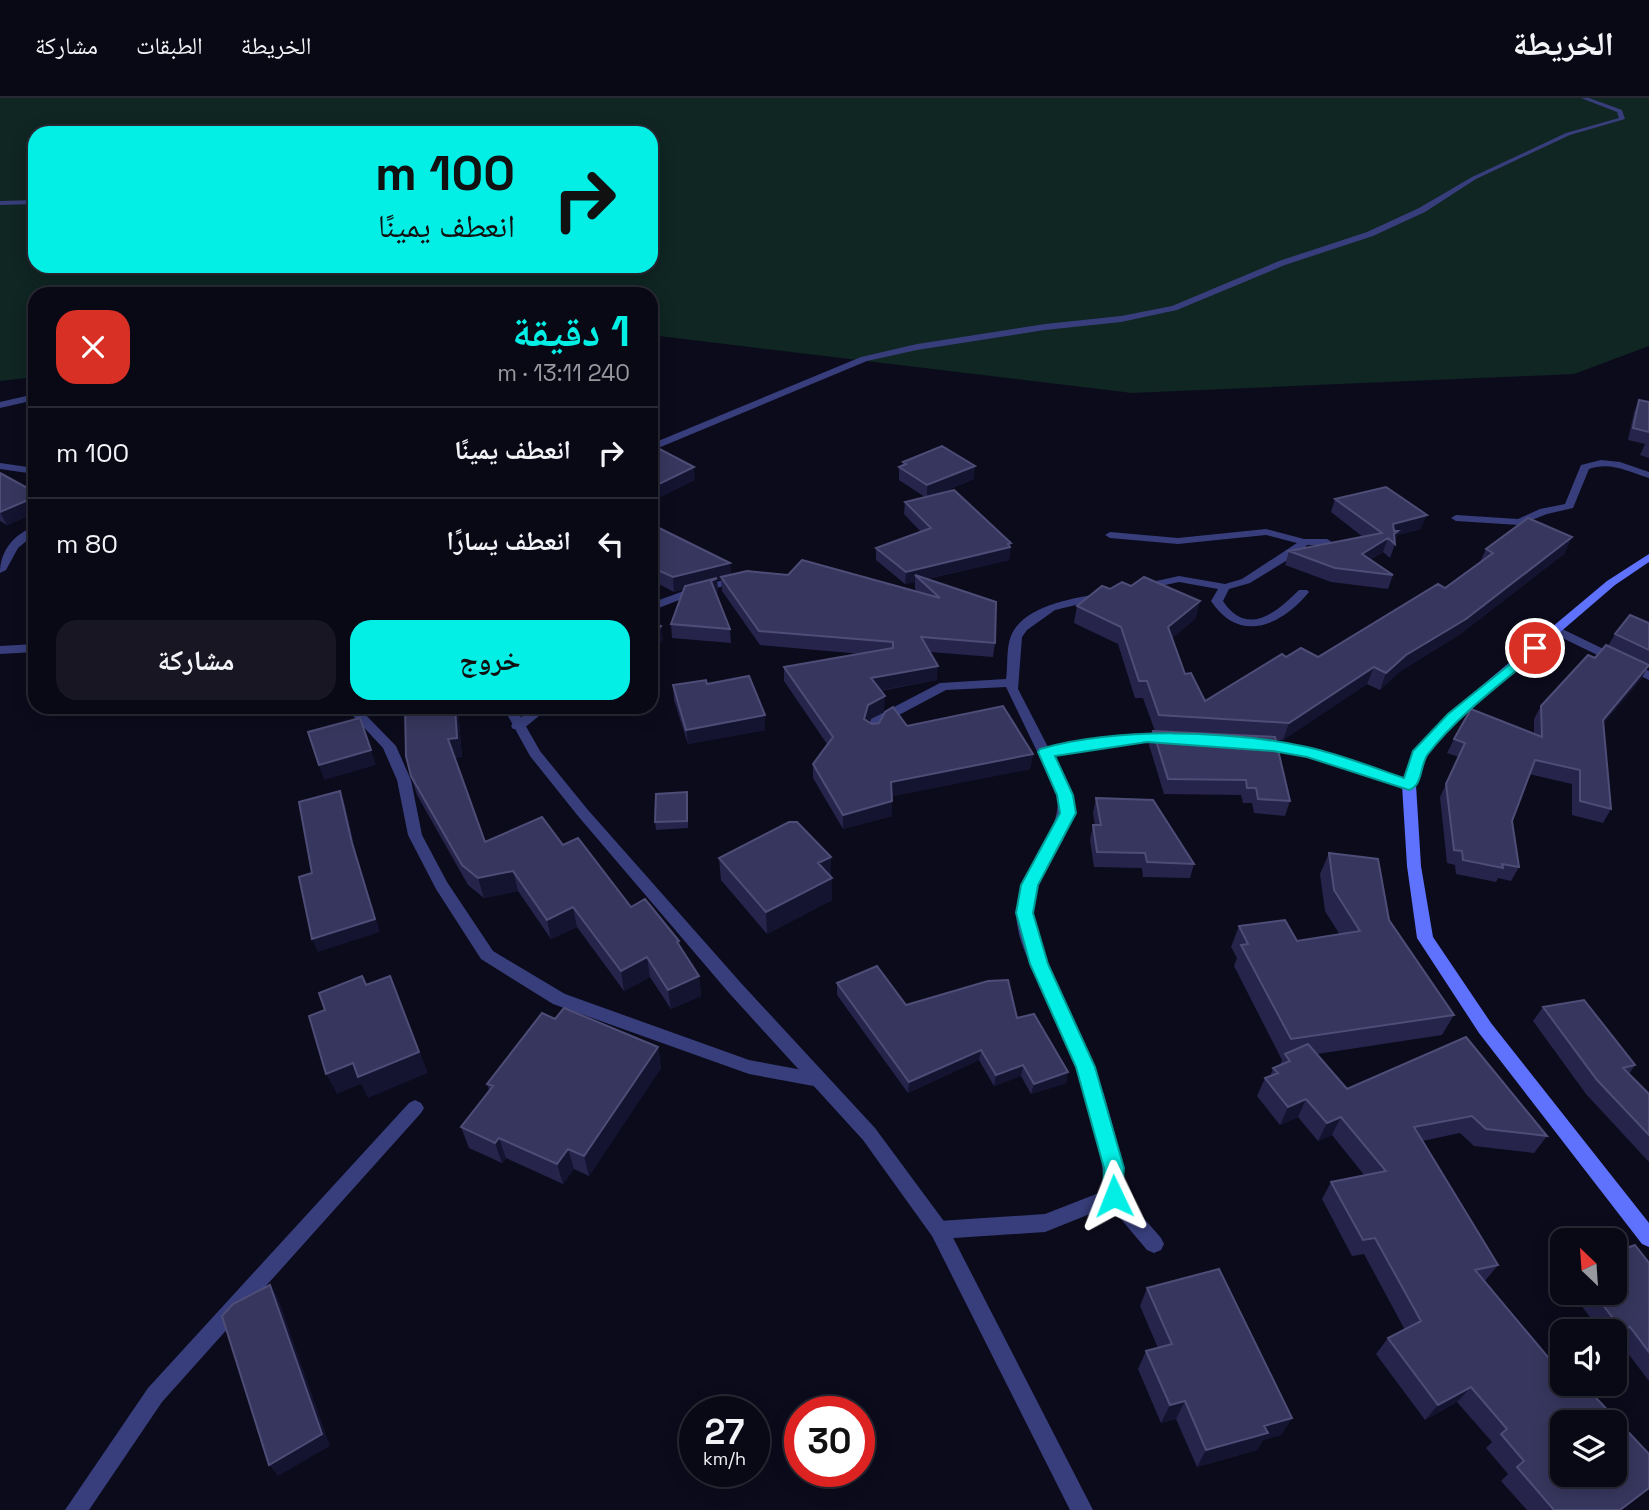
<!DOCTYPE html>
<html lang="ar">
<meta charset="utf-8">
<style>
:root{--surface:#090815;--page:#171622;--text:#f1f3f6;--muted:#999aa0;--line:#292934;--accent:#03efe5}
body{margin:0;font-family:"Space Grotesk","Noto Naskh Arabic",sans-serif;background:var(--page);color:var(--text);direction:rtl;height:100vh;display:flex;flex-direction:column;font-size:26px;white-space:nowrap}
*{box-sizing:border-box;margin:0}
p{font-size:23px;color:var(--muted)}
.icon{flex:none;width:38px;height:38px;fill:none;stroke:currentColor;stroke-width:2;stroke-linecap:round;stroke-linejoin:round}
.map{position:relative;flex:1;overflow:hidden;direction:ltr}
.sheet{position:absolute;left:28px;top:189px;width:630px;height:427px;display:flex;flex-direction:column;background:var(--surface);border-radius:21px;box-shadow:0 4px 18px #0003,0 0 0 2px var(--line);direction:rtl}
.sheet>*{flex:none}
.guide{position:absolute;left:28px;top:28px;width:630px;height:147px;border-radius:21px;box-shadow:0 4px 18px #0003,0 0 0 2px var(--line);direction:rtl;background:#03efe5;color:#111;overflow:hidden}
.needle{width:46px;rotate:335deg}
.buttons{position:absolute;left:1550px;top:1130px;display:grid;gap:14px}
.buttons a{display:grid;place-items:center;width:77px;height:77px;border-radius:14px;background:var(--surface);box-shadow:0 4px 18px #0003,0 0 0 2px var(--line);font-size:35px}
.speed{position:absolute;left:679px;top:1298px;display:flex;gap:14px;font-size:35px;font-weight:700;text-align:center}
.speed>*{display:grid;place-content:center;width:91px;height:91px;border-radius:50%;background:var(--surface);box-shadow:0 4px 18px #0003,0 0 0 2px var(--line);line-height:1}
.speed small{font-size:18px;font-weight:400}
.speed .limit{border:10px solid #d22;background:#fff;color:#111}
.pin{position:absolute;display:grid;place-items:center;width:60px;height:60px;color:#fff;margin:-30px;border:4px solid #fff;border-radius:50%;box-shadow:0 2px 7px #0007}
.me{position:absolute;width:77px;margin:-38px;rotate:358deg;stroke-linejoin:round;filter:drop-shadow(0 0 5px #0008)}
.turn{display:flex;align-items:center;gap:24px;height:147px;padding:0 28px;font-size:32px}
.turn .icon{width:91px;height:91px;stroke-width:2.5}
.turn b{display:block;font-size:49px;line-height:60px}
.round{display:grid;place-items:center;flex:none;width:74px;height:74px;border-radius:21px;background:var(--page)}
.headline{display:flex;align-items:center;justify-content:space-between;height:119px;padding:0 28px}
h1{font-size:42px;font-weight:700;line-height:52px;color:var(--accent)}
.cta{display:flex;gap:14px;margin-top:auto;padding:14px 28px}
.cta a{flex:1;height:80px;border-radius:21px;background:var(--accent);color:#111;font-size:28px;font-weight:700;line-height:80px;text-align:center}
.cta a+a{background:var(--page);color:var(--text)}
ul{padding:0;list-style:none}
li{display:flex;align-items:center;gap:21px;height:91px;padding:0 28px;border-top:2px solid var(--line)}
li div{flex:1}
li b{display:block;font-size:26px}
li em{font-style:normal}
header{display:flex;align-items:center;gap:42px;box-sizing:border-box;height:98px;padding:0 35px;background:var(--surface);border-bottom:2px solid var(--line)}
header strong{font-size:33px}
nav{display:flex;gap:38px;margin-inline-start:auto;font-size:24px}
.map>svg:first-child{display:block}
.green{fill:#0f2622;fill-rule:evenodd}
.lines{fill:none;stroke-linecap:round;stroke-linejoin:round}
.minor{fill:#373e7b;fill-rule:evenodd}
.tertiary{fill:#373e7b;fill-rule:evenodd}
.secondary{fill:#5f72fd;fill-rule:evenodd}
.wall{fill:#26244b}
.shaded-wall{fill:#141330}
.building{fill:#37365e;stroke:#4e4d77;stroke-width:2;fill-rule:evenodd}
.route{fill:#03efe5;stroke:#029b95;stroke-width:2}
</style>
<header>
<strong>الخريطة</strong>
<nav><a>الخريطة</a><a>الطبقات</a><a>مشاركة</a></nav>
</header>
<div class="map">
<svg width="1649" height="1412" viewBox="0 0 1649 1412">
<rect width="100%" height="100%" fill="#0c0b1c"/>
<path class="green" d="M0,0h1649v248l-75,28 -442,19 -481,-58v-41h-616v83l-35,4zM35,35h616v133h-616z"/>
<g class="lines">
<path class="minor" d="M35,102v4l-35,1v-4z
M507,187h3v4l-12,5h-11z
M35,296v6l-35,8v-6z
M1601,362l19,2 29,10v6c-20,-6 -39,-17 -60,-9l-16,39 -26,6 -28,11 -63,-4 -5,-3 5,-3 62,4 22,-10 25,-5 16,-39z
M0,365l35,5v6l-35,-5z
M35,428v8l-17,14 -12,22 -6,3c0,-22 14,-39 35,-47z
M1266,431l38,10h23l5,3 -5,3h-20l-5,6 -52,32 -21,6 -6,12c24,37 54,11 76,-11h8l2,2c-27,33 -69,53 -98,9l7,-12 -39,-7 -37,8 -6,-3 2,-2 41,-9 46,8 17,-5 55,-36 -31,-8 -88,9 -68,-6 -5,-3 5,-3 68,6z
M739,478l4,1v4l-46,12 -46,18v-8l38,-14z
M1101,495l6,3 -2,2 -50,12 -28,20 -5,7 -4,52 30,58c22,-3 114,-21 128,-8l-7,4 -22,-1 -95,13 20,40 1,16 -10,29 -24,42 -5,15 -2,16 3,22 69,159 14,51 4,48 39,45 3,6 -3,6 -7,3 -7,-3 -37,-44 -65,26 -106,7 -7,-3 -2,-6 2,-6 7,-3 106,-7 59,-23c-2,-68 -29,-132 -57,-193 -11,-24 -26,-47 -30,-74 -7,-49 43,-77 41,-129l-52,-108 -60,3 -64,34 -4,11h-10l-2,-3 5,-13 69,-36 66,-4c2,-12 0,-31 5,-43 13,-31 62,-37 90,-43z
M1556,528l93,45v9l-97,-47 -2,-3z
M35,546v8l-35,2v-8z
M345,609h13l38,39 15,34 11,55 25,47 46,69 72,43 184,66 70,13 6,2 3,5 -3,5 -6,2 -70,-13 -196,-70 -72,-45 -45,-70 -28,-54 -11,-55 -14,-32z
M535,609h15l-27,22h-10l-2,-3 2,-3z
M1259,643l50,7 105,34 2,3 -7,5 -101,-34 -54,-8 -2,-3z
M415,1002l6,3 3,5 -3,5 -259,289 -73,108h-24l83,-122 261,-285z"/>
<path class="tertiary" d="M1581,0h8l33,12 3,9 -55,16 -94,44 -51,33 -52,24 -88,29 -108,45 -56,12 -76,8 -128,20 -50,11 -216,90v-7l210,-87 56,-13 128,-20 76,-8 51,-10 107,-45 88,-29 52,-24 53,-31 94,-44 53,-15 -2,-6z
M503,609h12l25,44 48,59 153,173 134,145 71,96 147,286h-23l-138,-274 -69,-96 -134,-147 -151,-177 -48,-60z"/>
<path class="secondary" d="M1649,456v8l-34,23 -157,135 -33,36 -9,29 5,81 12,71 58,86 158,200v24l-7,-3 -163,-211 -62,-95 -10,-72 -5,-81 12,-33 34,-38 159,-133z"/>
</g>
<path class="wall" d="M1639,302l10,2v56l-9,-3 5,-11 -17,-4 6,-28z
M903,364l71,17 -36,15 73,49 -2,17 -82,19 68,64 -2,14 -63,-5 7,28 -57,11 4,20 -17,10 5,3 35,2 126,28 -3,15 -138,27v20l-49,13 -30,-51v-14l14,-20 -43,-63v-14l78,-13 -102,-9 -38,-54 -1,-12 -4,1 1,12 -2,1 14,36 1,14 -59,-5 -1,-14 13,-35 -10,3 -21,-11 -2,1v-75l9,17 -5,2 75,37 1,11 187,18 -3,-3v-7l-10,2 -29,-24v-12l45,-16 -17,-18 1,-12 20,-5 -26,-17v-13l4,-1z
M0,375l35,19v21l-28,12 -7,-4z
M1335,401l86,30 -24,6 -2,5v4l-5,14 -7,-6 -13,8 23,15 -5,14 -57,-7 -46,-17 4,-14 74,-14 -32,-25z
M1572,439l-8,17 -105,81 -60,37 -19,18 -13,-6 -84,56h-7l14,61 -5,15 -31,-3 -2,-10h-9l-2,-8 -77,-1 -15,-49 4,-14h2l-12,-33h-8l-17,-54 -44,-21 3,-17 119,12 -24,20 13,36 20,27 81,-44h32l127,-69 35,-26 6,-13z
M1649,525v45l-2,-1 -6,12 -38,45 8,85 -8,14 -31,-8v-31l-43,-10 -17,47 7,46 -8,14 -13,-3 -2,4 -40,-8 -1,-9 -8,-2 -7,-66 19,-40 -12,-4 7,-14 80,-5v-15l7,-13 67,-60 7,-12z
M707,586l58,31v15l-77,14 -14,-44 -1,-15z
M458,612l4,47 -7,1 30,84 78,3 68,62 48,34 1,6 19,29 2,20 -30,13 -21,-32 -26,14 -47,-64 -26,12 -33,-48 -34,7 -16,-13 -51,-90 -6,-19z
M1096,700l98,66 -4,14 -47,-1 -1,-9 -48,-1 -4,-27 3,-15h2l-2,-12z
M688,701v29l-32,2 -1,-8z
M1329,755l60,67 65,95 -12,20 -125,19 30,35 119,-52 81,99 -13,17 -60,-7 -14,-13 -38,8 76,124 -13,16 135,229h-93l-26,-29 7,-7 -22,-26 6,-6 -35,-40 -32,18 -49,-66 12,-16 17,-8 -41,-76 -12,2 -30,-57 9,-17 34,-6 -33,-41 -14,6 -20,-24 -18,8 -23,-29 8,-18 5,-1 3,-9 7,-3 2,-5 -48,-94 3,-8 -6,-11 8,-21 58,15 43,-6 -15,-24 -5,-37z
M719,760l112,19 1,1v22l-65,34 -46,-54z
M837,885l69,22 111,13 51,54 -2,11 -35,11 -10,-18 -27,10 -15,-26 -71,33 -71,-98z
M1543,909l92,58 -6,9 20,20v68l-63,-68 -53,-73z
M555,921l103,28 3,21 -72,108 -15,-7 -11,15 -57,-26 -4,5 -33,-15 -8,-21 28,-37 -2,-6z
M1649,1165v118l-32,-42 -2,1v-8h-14l-29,-39h43z
M1147,1190l145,130 -11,17 -18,5 -6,10 -60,17 -21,-48 -15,4 -23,-54 8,-18 12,-3 -18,-42z"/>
<path class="shaded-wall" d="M975,368l-1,13 -47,19v-13z
M694,369l1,13 -44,22v-14z
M35,399v16l-28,12 -7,-13z
M658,412l2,14 -9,5v-15z
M1427,417l-6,14 -24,6 -3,8 -1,-19z
M1572,439l-8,17 -105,81 -60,37 -19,18 6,-17 20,-18z
M1388,440l-5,14 -26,16 5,-14z
M1011,445l-2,17 -88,20 -6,-5v7l-10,2 1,-12z
M730,465l1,14h-10v2l-4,1 1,12 -6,3 -1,-13 -37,10 -1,-15z
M651,468l2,15 -2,1z
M1200,503l-4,17 -31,26 3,-17z
M661,528l2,14 -12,12v-16z
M1649,567l-8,14 -46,55 8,-14z
M938,568l-1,14 -67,12 1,-14z
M1374,569l-7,17 -84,56 6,-17z
M885,598l-1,15 -16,9 -4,13v-14l4,-14z
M455,609h3v3l4,47 -8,2 -6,-20z
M765,617v15l-77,14 -2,-14z
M371,652l5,15 -52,15 -5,-15z
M1033,656l-3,15 -140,28 1,-15z
M340,693l5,13 12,53 23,75 -62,20 -6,-13 40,-96z
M892,703v15l-49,13v-14z
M831,759v22l-13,-16z
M513,773l5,20 -34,7 -6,-20z
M832,780v22l-65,34 -1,-22z
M573,809l4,20 -26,12 -4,-19z
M647,859l3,20 -26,14 -3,-20z
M390,878l38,97 -60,25 -7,-14 -24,10 -11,-20z
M699,878l2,20 -30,13 -3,-19z
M658,949l3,21 -72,108 -5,-20z
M981,952l-2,10 -71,33 1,-11z
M1023,967l-2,11 -27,10 2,-11z
M1068,974l-2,11 -35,11 3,-10z
M1306,1001l-8,18 -18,8 8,-18z
M1341,1019l-9,18 -14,6 9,-18z
M499,1040l7,20 -4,5 -7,-20z
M568,1051l6,20 -11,15 -6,-20z
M270,1187l8,13 52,148 -52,30 -9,-11z
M1630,1229l-13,12 -2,1v-4l7,-6z
M1471,1289l-14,15 -32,18 13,-15z
M1185,1303l-9,18 -15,4 9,-18z
M1292,1320l-11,17 -18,5 -6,10 -60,17 9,-17 58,-24z"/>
<path class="building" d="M1639,302l10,2v30l-16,-4z
M651,347h1l42,22 -43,21z
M942,348l33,20 -48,19 -28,-18 7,-3 -3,-2z
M0,375l35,19v5l-35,15z
M1386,389l41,28 -34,9 1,7h4l-4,3 1,10 -7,-6 -26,16 31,21 -58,-7 -46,-17 93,-18 -47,-34z
M954,392l57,53 -3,1 2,3 -104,25 -30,-24 55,-20 -26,-26z
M651,409l7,3 -7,4z
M1528,420l44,19 -106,82 -60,36 -20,18 -12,-6 -85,56 -130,-8 -12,-34h-8l-18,-54 -44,-21 25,-20 8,3 12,-7 9,4 13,-9 56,24 -32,26 17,47 6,-1 14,28 77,-47 4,3 15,-9 17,9 120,-73 7,4 48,-35 -7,-4z
M651,426l79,39 -57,14 -22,-10z
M802,462l138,38 -25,-23 81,27 -1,41 -74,-6 17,29 -67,12 14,18 -17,9 -4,14 8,5 7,-1 6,-11 8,-5 14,19 96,-20 30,48 -142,28 1,19 -49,14 -30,-51 20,-27 -49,-70 109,-19v-6l-134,-11 -38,-54 26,-6 41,4z
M717,480l-6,3 19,48 -59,-5 14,-38z
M1630,517l19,8v27l-34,-16z
M651,524l10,4 -10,10z
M1606,547l43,20 -46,55 8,89 -31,-8v-31l-45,-10 -23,61 7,46 -17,-3 1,4 -40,-8 -1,-9 -8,-1 -8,-66 19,-41 -11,-4 17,-30 71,28 -1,-31 47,-51 7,3z
M749,578l16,39 -79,15 -13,-45 33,-5 1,4z
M405,609h50l2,31 -9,1 37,103 57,-25 21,28 15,-7 53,69 14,-8 34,42 -2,1 22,34 -31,14 -21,-33 -26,14 -48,-64 -26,13 -34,-49 -35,7 -16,-13 -51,-89 -5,-20z
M360,620l11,32 -52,15 -11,-33z
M1153,633l122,6 15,64 -32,-2 -2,-11h-9l-1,-8 -78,-1z
M340,693l12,52 23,76 -63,20 -13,-62 13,-4 -13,-71z
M687,694v29l-32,1 1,-28z
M1096,700l57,2 41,64 -47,-2 -2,-9 -48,-1 -4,-27h8z
M789,724h8l34,35 -13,6 14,15 -66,34 -47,-54z
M1329,755l49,6 11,61 65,95 -163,24 -50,-94 7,-1 -9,-18 46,-6 12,21 63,-10 -26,-41z
M877,868l29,39 82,-24 20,-1 9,38 17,-4 34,58 -34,12 -11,-19 -27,10 -15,-25 -72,32 -72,-99z
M362,878l4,9 24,-9 29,76 -61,25 -5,-14 -27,11 -17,-58 16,-6 -6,-17z
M1584,902l51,65 -12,3 26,26v41l-52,-55 -54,-73z
M564,910l94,39 -74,109 -16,-7 -11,15 -58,-26 -4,5 -34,-16 32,-41 -6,-2 55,-71 13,6z
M1466,939l81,99 -61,-7 -14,-13 -58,11 84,138 -23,5 77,92 6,-4 5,5v21h20l66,70v34l-29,22h-66l-37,-43 7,-6 -23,-27 6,-5 -36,-42 -33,18 -50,-67 33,-17 -46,-83 -12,2 -32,-58 55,-11 -45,-54 -14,6 -21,-24 -18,8 -23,-29 13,-5 -5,-5 17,-7 -5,-7 23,-10 39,45zM1563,1325h52v52h-52z
M1635,1147l14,18v89l-19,-25 -8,3 -28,-37h21v-41z
M1219,1171l73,149 -28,8 4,7 -62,17 -21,-49 -15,4 -24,-54 26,-7 -25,-56z
M270,1187l52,149 -53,31 -47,-149 11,-12z"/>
<path class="route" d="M1535,546l5,1v6c-38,32 -81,63 -112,103 -8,10 -5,32 -19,36l-102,-33 -34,-6 -126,-9 -92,14 18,39 3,18 -38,72 -5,28 15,51 47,103 29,101 -3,34 -7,3 -8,-3 -3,-6 1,-28 -28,-101 -46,-103 -14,-51 5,-28 39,-72 -3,-18 -19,-43 2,-3c78,-22 188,-19 267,-2 32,7 65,20 97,31l9,-27 35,-37z"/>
</svg>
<div class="buttons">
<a><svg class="needle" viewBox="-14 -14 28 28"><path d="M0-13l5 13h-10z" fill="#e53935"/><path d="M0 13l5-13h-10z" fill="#999aa0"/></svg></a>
<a><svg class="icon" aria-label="sound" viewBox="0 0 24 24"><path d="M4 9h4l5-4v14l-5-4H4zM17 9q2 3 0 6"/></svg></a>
<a><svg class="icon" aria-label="layers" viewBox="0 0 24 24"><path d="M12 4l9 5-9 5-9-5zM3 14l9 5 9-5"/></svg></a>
</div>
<div class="speed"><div>27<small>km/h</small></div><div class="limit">30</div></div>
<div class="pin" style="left:1535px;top:550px;background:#d93025"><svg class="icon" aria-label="arrive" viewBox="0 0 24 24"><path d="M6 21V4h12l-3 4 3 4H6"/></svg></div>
<svg class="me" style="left:1114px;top:1098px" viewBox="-20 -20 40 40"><path d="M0-17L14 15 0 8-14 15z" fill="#03efe5" stroke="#fff" stroke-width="4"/></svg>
<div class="guide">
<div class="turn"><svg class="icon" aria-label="right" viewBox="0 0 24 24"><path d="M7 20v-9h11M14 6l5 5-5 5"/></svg><div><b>100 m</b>انعطف يمينًا</div></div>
</div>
<section class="sheet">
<div class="headline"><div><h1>1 دقيقة</h1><p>240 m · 13:11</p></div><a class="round" style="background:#d93025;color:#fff"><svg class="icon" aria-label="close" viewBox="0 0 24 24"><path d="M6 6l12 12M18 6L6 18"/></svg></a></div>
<ul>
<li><svg class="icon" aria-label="right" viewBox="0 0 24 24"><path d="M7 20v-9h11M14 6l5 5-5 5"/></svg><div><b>انعطف يمينًا</b></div><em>100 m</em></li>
<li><svg class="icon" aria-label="left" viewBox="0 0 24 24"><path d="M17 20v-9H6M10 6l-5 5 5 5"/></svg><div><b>انعطف يسارًا</b></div><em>80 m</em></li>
</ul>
<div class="cta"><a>خروج</a><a>مشاركة</a></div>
</section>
</div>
